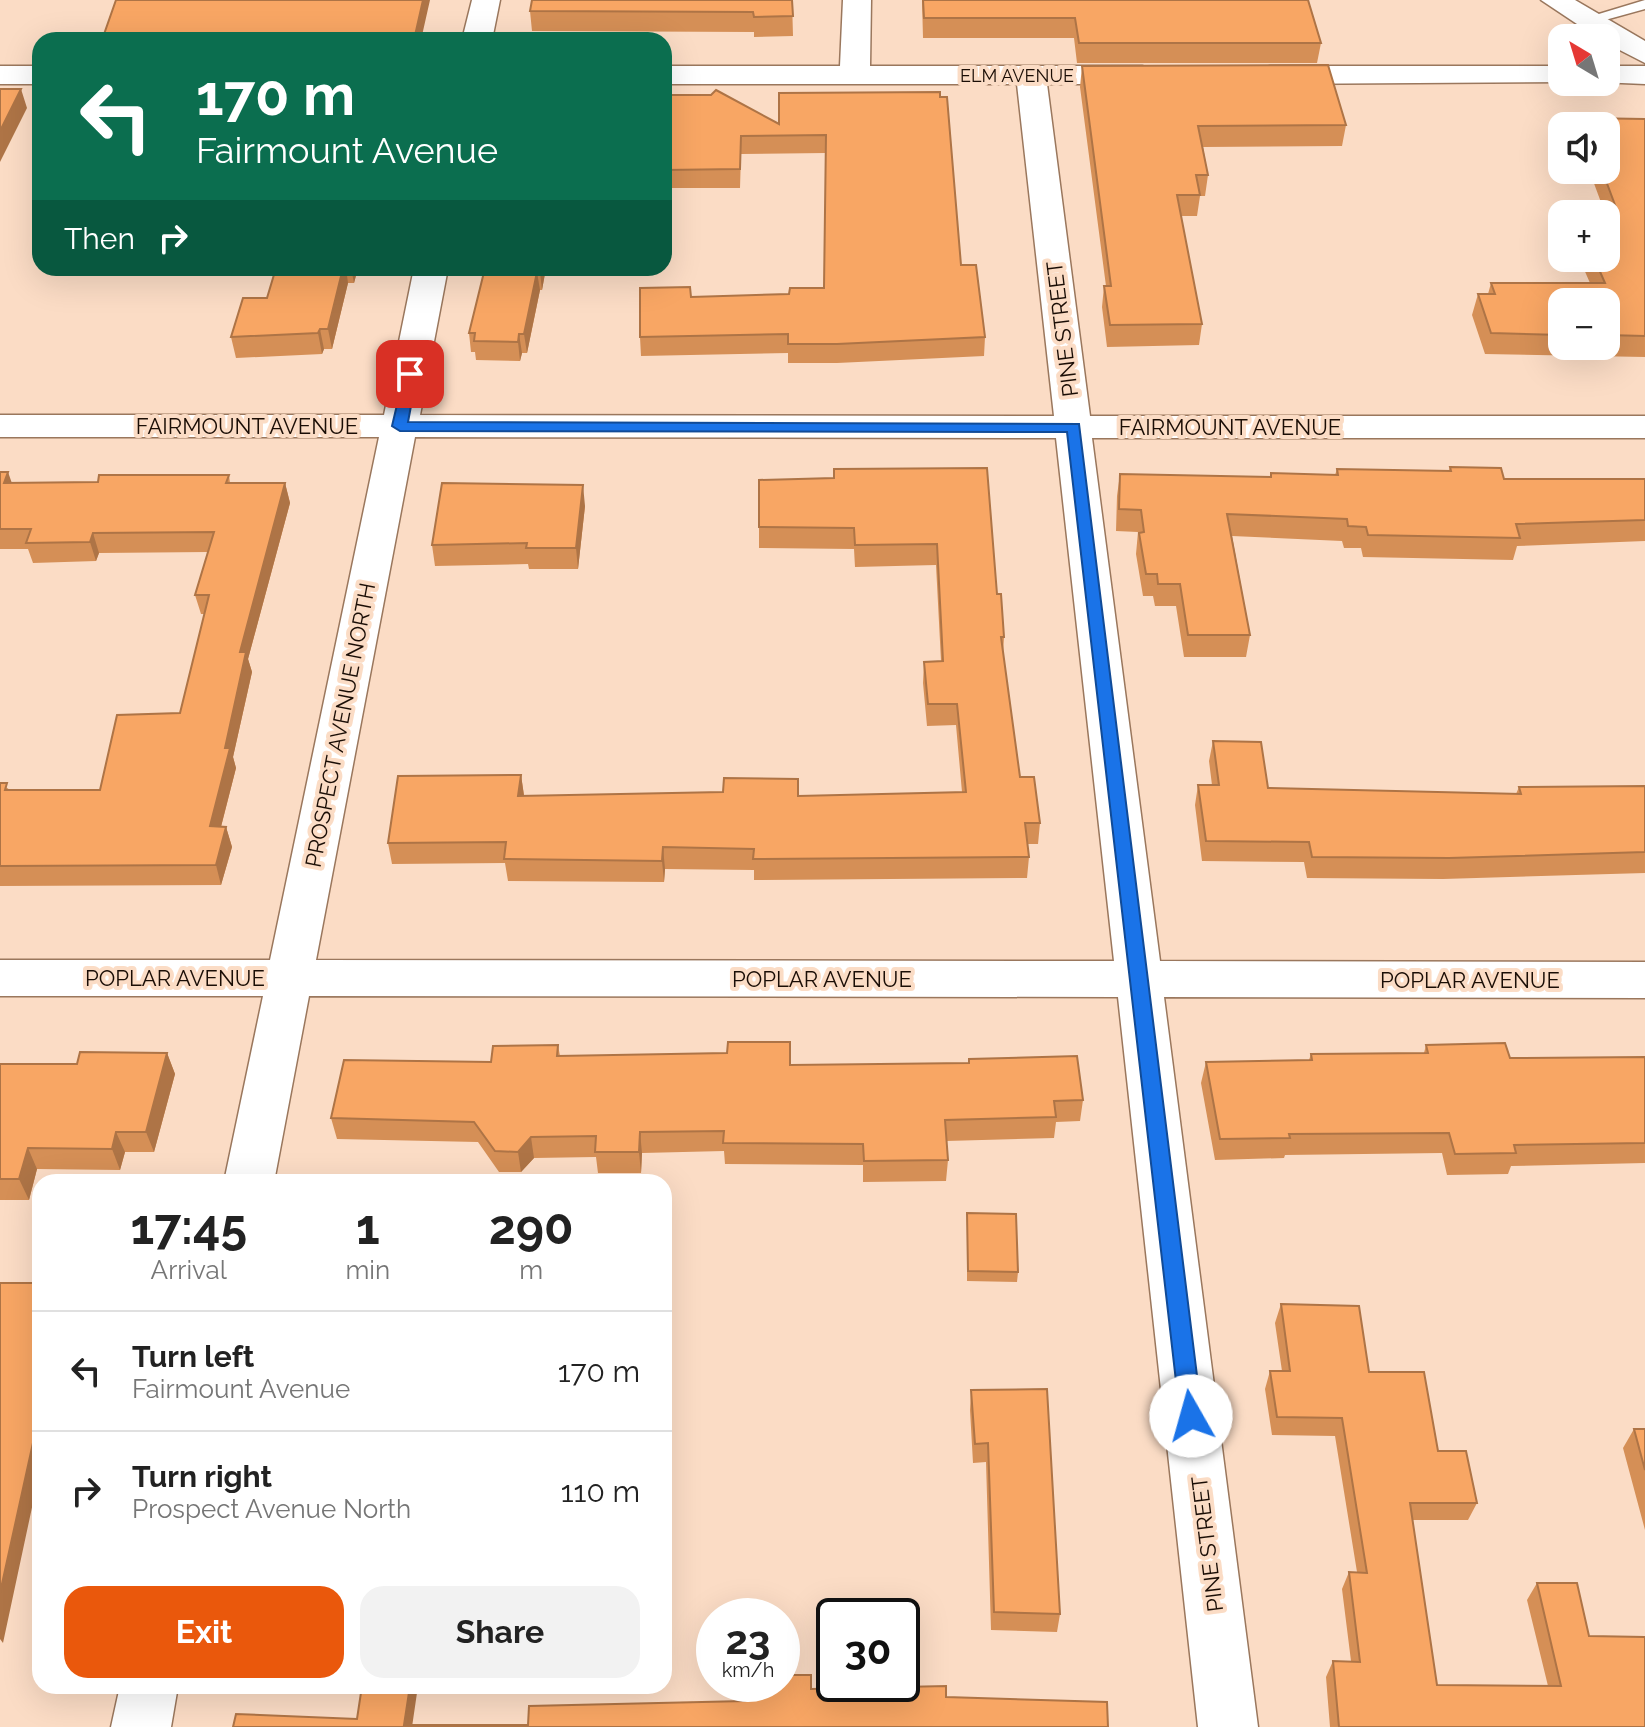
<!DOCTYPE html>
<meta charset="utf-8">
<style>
:root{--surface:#fff;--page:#f2f2f2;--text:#222;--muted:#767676;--line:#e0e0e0;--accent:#ea580c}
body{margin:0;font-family:Raleway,sans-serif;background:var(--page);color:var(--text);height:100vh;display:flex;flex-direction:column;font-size:30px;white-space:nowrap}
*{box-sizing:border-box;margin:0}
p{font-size:26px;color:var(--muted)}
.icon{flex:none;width:44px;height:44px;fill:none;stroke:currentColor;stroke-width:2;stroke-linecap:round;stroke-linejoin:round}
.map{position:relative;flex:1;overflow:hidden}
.details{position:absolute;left:32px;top:1174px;width:640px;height:520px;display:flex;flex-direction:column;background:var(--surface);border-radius:24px;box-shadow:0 8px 32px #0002}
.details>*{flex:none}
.top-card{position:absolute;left:32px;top:32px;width:640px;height:244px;border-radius:24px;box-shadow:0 8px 32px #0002;background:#0b6e4f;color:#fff;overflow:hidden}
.needle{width:52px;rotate:322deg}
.tools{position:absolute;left:1548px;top:24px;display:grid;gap:16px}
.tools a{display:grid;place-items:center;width:72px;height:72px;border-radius:16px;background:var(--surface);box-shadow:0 8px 32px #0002;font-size:40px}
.speed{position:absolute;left:696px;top:1598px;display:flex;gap:16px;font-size:40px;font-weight:700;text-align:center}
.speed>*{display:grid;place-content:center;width:104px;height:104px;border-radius:50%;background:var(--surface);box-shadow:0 8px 32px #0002;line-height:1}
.speed small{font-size:20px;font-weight:400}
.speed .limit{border:4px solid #111;border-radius:12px;background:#fff;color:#111}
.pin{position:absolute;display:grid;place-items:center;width:68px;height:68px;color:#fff;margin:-34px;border-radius:16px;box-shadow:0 4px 12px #0006}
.me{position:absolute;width:88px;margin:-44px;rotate:353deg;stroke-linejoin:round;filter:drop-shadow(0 0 6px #0008)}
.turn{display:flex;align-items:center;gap:28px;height:168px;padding:0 32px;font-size:36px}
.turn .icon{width:104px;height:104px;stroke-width:2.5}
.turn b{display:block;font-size:56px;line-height:68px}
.then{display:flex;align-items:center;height:76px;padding:0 32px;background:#0003;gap:16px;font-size:30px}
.eta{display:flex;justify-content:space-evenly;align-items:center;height:136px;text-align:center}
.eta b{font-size:48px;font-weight:700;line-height:56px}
.cta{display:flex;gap:16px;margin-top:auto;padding:16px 32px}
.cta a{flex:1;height:92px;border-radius:24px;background:var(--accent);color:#fff;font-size:32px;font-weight:700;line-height:92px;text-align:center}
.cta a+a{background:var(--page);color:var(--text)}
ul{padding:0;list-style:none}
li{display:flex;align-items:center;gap:24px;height:120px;padding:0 32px;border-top:2px solid var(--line)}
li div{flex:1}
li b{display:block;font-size:30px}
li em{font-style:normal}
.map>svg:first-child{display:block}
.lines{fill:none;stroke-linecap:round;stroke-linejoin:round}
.lane-casing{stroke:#9a775d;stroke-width:3}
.street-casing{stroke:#9a775d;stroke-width:3}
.lane{fill:#fff;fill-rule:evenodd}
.street{fill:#fff;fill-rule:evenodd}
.wall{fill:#d58f56;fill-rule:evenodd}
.shaded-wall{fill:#ae7446}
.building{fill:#f8a664;stroke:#ae7446;stroke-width:2}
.route{fill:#1a73e8;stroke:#114b97;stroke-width:2}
.labels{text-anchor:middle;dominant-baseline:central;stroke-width:8;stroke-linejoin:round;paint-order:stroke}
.far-street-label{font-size:18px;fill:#1a0d05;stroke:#fbdcc5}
.street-label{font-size:22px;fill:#1a0d05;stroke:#fbdcc5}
</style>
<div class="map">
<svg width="1645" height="1727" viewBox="0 0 1645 1727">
<rect width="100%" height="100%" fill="#fbdcc5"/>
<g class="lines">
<defs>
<path id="lane" d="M1645,0v9l-58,16 -8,-5z"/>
<path id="street" d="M472,0h28l-8,40h-30z
M843,0h28l-1,66h272l11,3 4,6 -4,6 -11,3h-95l43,332h555v22h-553l68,523 485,1v36l-481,-1 94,730h-60l-80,-730 -809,-1 -35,186h-50l39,-186h-263v-36h270l109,-523h-379v-22h384l30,-147h34l-28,147 634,1 -37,-332h-353v-18h176zM415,437l641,1 58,523 -798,-1z
M1541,0h34l70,41v22l-39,-20v-5h-8z
M0,66h40v18h-40z
M1270,66h292v16h8l-300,2 -11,-3 -4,-6 4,-6z
M1606,66h39v18l-47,-2h8z
M120,1686h58l-7,41h-60z"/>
</defs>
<use href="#lane" class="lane-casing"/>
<use href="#street" class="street-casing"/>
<use href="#lane" class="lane"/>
<use href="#street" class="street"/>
</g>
<path class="wall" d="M792,0l1,36 -39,1v-5l-222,-1 -2,-20z
M922,0h386l13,43 -4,20h-240l-3,-25h-151z
M1082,66l264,59 -4,21 -139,1 5,28 -3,21h-5l-3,20h-16l21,108 -3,21 -92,2 -5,-40 2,-21h2l-26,-199z
M940,92l21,173 24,72 -1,19 -147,7h-49v-10l-147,3 -1,-19 51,-40 98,-3 35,-6 2,-135 -85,1 -1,34h-76v-93l115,29z
M1583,118l62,1v238l-160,-3 -13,-39 6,-21h10l3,-11h99l-11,-25h27v-44h-37l2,-9h31l-13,-35h17v-44h-26zM1562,302h44v44h-44z
M276,268h82l-4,15h-6l-16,66h-8l-2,5 -86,4 -5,-21 36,-39z
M485,268h61l-4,22h-2l-13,63h-5l-2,8 -44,-1 -1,-8h-4l-2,-19z
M1450,467l54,12h141v62l-128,5 -4,14 -150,-3 -2,-9h-17l-2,-7 -110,-5 18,99 -4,22h-62l-8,-51h-21l-2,-10h-10l-7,-42 2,-22 -22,-1 1,-35 3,-22 150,3 1,-4 64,2 2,-6 112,2z
M987,468l10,126 7,43 -1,17 17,123 20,46 -2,21h-11l2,13 -2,21 -273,2v-10l-89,-1 -1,13 -156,-1 -3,-18 -113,1 -4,-21 133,-68 3,20 275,1 163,-4 -6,-67 -29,1 -4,-43 1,-21 17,-1 -5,-96 -81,2 -1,-18 -95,-1v-68l75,-2z
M0,472l12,11 86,-1 131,-7 1,8h55l5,20 -42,156 4,13 -19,85 3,11 -15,59h5l6,20 -11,38 -221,1v-103l10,7h90l80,-77 25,-99h-4l-6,-19 13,-43 -109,1 -3,8 -63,2 -5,-14h-28z
M585,506l-7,63h-49l-1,-5 -93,2 -3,-21z
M1213,741l55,47 248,6 3,-7 126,-1v87l-202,6 -136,-1 -3,-16 -102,-1 -7,-56 3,-20h14l-3,-24z
M558,1045l2,11 230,9 293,35 -3,21 -24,1 -2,16 -108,3 2,19 -2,21 -83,1v-17l-138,-1 -1,-13 -82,2 -1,20h-43l-2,-16 -62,1 -13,14h-22l-21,-30 -141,-3 -6,-21 160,-56z
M1426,1045l84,13 135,-1v106l-134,3 -3,8 -61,1 -5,-22 -157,2 -1,3 -69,2 -14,-77 5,-21 103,-2 2,-6 113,-1z
M167,1053l8,21 -21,78h-29l-5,18 -83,-1 -8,31h-29v-136h77z
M967,1213l51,59 -1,10 -50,-1z
M1281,1304l88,68 69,79 39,52 -9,17h-56l25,165 111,1 -21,-86 10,-17 52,53 56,91h-315l-4,-50 7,-16h18l-9,-72 7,-17h8l-22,-136 -63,-1 -7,-46 5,-18h12l-7,-48z
M971,1390l89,224 -3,18 -66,-2 -5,-168 -13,1 -3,-53z
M1634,1429h11v101l-22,-82z"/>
<path class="shaded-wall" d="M423,0h7l-9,40h-7z
M21,89l6,19 -27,54v-31z
M343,268h3l2,15 -16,66 -4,-20z
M351,268h7l-4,15z
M541,268h5l-4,22 -2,-18z
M537,272l3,18 -13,63 -3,-19z
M320,329l4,20 -2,5 -4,-21z
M519,334l3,19 -2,8 -2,-19z
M8,472l7,20 -11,-9z
M285,483l5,20 -42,156 4,13 -19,85 3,11 -20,78 -6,-20 15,-78 15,-96z
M583,485l2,21 -7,63 -2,-21z
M93,533l6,20 -3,8 -6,-19z
M521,775l3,21h-6z
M226,827l6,20 -11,38 -5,-20z
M663,847l2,22 -1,13 -2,-21z
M167,1053l8,21 -21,78 -8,-20z
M116,1132l9,20 -5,18 -8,-21z
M640,1132l2,21 -1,20 -2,-21z
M531,1137l3,21 -13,14 -3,-20z
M28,1148l9,21 -8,31 -10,-21z
M40,1411v59l-37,173 -3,-4v-46z
M410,1686h8l-6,41 -8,-2z"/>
<path class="building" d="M116,0h307l-9,40h-312z
M532,0h260l1,16 -39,1 -1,-5 -223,-1z
M923,0h385l13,43h-242l-4,-25h-151z
M1328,65l18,60 -148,1 10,49h-12l4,20h-23l25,129 -92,1 -6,-39h7l-29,-220z
M0,89h21l-21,42z
M716,90l63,34v-31l161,-1v5h7l14,168h15l9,72 -148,7h-49v-10l-148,3v-49l50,-1 1,10 98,-3 1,-6h34l2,-153 -85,1 -1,33 -76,1v-75h47z
M1583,118l62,1v217l-39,-1v-33h-44v33l-71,-2 -13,-39h17l-4,-11h114l-11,-25h12v-44h-31l-4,-9h44l-13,-35h4v-44h-20z
M276,268h67l-15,61h-8l-2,4 -87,4 12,-39h24z
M485,268h56l-1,4h-3l-13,62h-5l-1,8 -44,-1 1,-8h-6z
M1450,467l51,1 3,11h141v41l-129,4 4,14 -152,-3 -2,-8 -18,-1 -1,-7 -120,-5 23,121h-62l-8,-51h-22l-1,-10h-11l-7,-41 5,-1 -3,-22 -22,-1 1,-35 151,3v-4l67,2 -1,-6 114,2z
M987,468l10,126h4l3,43h-3l19,140h14l6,46h-15l4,34 -276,2 1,-10 -91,-2 -1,14 -158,-2 2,-17 -118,1 10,-67 123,-1 -3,21 205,-4 1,-14 74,1v17l168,-4 -9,-88h-29l-4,-42 19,-1 -6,-117 -82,1 -1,-17 -95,-1v-47l75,-2v-9z
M0,472h8l-4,11 94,-1 1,-7h130l-3,8h59l-45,169h6l-21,96h5l-20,78 16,1 -10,38 -216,1v-83h7l-2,7h95l17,-75 63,-2 29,-118h-14l19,-63 -121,1 -3,9 -64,1 5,-14h-31z
M442,483l141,2 -7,63h-50l1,-5 -95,2z
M1213,741l48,1 7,46 253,6 -2,-7 126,-1v66l-196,6 -137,-1 -3,-15 -103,-1 -8,-56h21z
M728,1042h62v23l179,-2v-4l108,-3 6,44 -29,1 2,16 -111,3 3,40 -84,1 -1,-17 -140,-1 1,-12 -84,1 -1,20h-44l1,-16 -65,1 -13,15 -23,-1 -21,-29 -143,-4 13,-58 147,2 2,-16 65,-1 -1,11 170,-3z
M1505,1043l5,15 135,-1v86l-131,2 2,8 -61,1 -6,-21 -160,1 1,4 -70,1 -14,-77 106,-2 -1,-6 117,-1 -2,-8z
M80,1052l87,1 -21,79h-30l-4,17 -84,-1 -9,31h-19v-115h77z
M967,1213l49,1 2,58 -50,-1z
M0,1283h40v128l-40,182z
M1281,1304l78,2 10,66h55l14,79h28l11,52h-67l27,182 124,1 -24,-103h40l12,53 56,1v90h-306l-6,-66 27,1 -11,-90 18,1 -25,-155 -65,-1 -7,-46h20z
M1047,1389l13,225 -66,-2 -6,-169 -13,1 -4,-54z
M1634,1429h11v41z
M782,1675h29v14l135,-3v11l161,5 1,25h-875l3,-13 121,5 5,-33h48l-6,39h124l1,-19 216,-5 -1,-17h38z"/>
<path class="route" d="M405,371l12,3 -9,48 671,2 123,992 -3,7 -8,3 -8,-3 -3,-7 -113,-984 -667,-1 -8,-5z"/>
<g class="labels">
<g class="far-street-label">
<text x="1017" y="75">ELM AVENUE</text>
</g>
<g class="street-label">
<text transform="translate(1062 329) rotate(-97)">PINE STREET</text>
<text x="247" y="426">FAIRMOUNT AVENUE</text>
<text x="1230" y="427">FAIRMOUNT AVENUE</text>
<text transform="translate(340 725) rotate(-79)">PROSPECT AVENUE NORTH</text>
<text x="175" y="978">POPLAR AVENUE</text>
<text x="822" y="979">POPLAR AVENUE</text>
<text x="1470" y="980">POPLAR AVENUE</text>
<text transform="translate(1207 1544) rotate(-97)">PINE STREET</text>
</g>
</g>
</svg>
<div class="tools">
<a><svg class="needle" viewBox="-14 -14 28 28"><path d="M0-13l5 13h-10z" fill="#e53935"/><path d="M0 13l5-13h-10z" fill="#767676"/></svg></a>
<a><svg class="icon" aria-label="sound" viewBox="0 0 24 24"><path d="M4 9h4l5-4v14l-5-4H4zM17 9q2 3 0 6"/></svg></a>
<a>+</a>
<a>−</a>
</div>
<div class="speed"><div>23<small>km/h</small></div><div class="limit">30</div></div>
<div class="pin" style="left:410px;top:374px;background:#d93025"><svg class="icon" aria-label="arrive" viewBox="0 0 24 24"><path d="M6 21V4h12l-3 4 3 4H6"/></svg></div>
<svg class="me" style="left:1191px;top:1416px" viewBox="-20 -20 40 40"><circle r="19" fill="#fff"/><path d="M0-13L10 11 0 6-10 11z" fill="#1a73e8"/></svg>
<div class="top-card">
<div class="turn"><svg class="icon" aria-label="left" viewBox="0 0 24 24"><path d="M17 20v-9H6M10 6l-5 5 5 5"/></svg><div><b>170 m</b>Fairmount Avenue</div></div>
<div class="then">Then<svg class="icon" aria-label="right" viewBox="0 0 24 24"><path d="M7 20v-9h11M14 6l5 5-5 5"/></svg></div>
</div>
<section class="details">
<div class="eta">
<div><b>17:45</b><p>Arrival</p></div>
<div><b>1</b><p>min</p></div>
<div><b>290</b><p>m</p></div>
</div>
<ul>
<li><svg class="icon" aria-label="left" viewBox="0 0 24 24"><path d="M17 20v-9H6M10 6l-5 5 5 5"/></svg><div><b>Turn left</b><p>Fairmount Avenue</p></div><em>170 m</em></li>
<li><svg class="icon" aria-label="right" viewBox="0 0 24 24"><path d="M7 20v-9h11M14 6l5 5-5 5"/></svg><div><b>Turn right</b><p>Prospect Avenue North</p></div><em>110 m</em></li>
</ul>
<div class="cta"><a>Exit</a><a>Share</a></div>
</section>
</div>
